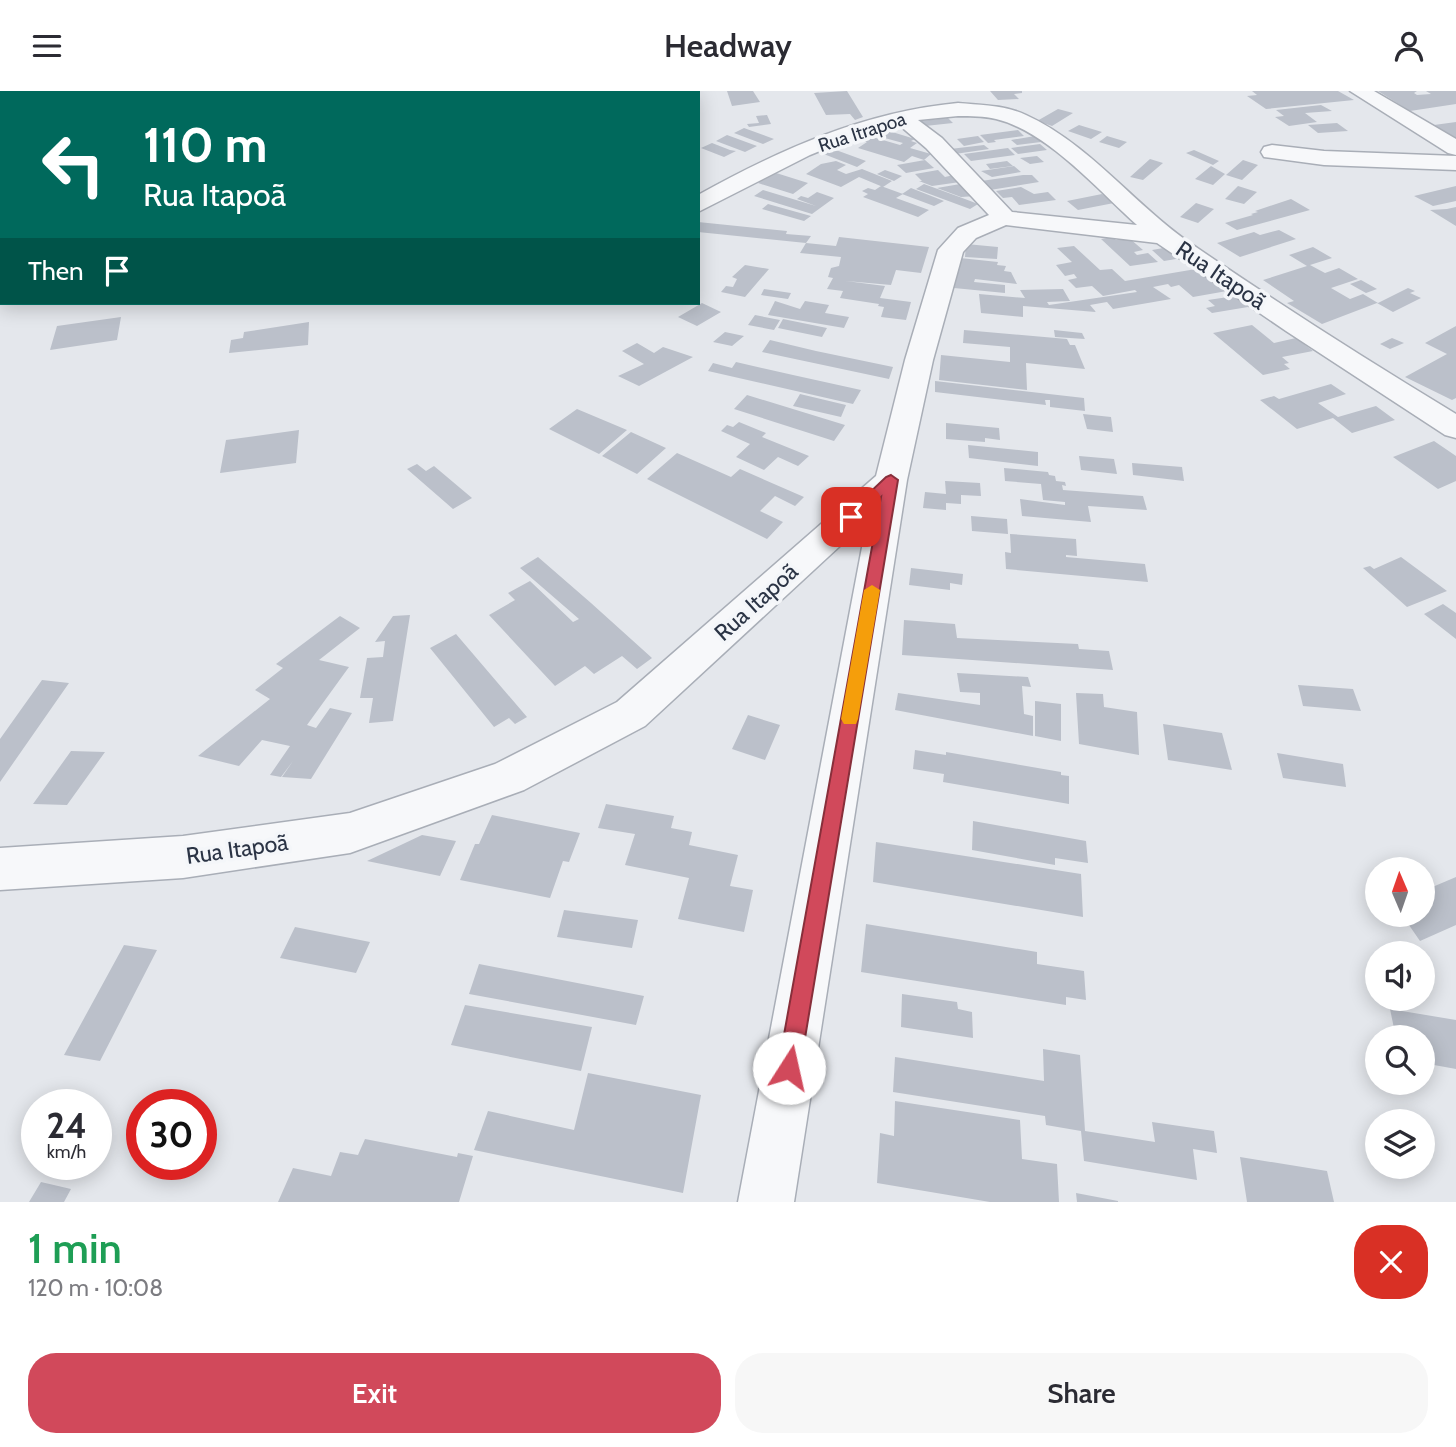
<!DOCTYPE html>
<meta charset="utf-8">
<style>
:root{--surface:#fff;--page:#f7f7f7;--text:#2b2b33;--muted:#7c7c81;--accent:#d1495b}
body{margin:0;font-family:Cabin,sans-serif;background:var(--page);color:var(--text);height:100vh;display:flex;flex-direction:column;font-size:26px;white-space:nowrap}
*{box-sizing:border-box;margin:0}
p{font-size:23px;color:var(--muted)}
.icon{flex:none;width:38px;height:38px;fill:none;stroke:currentColor;stroke-width:2;stroke-linecap:round;stroke-linejoin:round}
.map{position:relative;height:1111px;overflow:hidden}
.side{display:flex;flex-direction:column;background:var(--surface);flex:1}
.side>*{flex:none}
.banner{position:absolute;left:0px;top:0px;width:700px;height:214px;box-shadow:0 4px 18px #0003;background:#00695c;color:#fff;overflow:hidden}
.needle{width:46px;rotate:358deg}
.controls{position:absolute;left:1365px;top:766px;display:grid;gap:14px}
.controls a{display:grid;place-items:center;width:70px;height:70px;border-radius:50%;background:var(--surface);box-shadow:0 4px 18px #0003;font-size:35px}
.speed{position:absolute;left:21px;top:998px;display:flex;gap:14px;font-size:35px;font-weight:700;text-align:center}
.speed>*{display:grid;place-content:center;width:91px;height:91px;border-radius:50%;background:var(--surface);box-shadow:0 4px 18px #0003;line-height:1}
.speed small{font-size:18px;font-weight:400}
.speed .limit{border:10px solid #d22;background:#fff;color:#111}
.pin{position:absolute;display:grid;place-items:center;width:60px;height:60px;color:#fff;margin:-30px;border-radius:14px;box-shadow:0 4px 10px #0006}
.me{position:absolute;width:77px;margin:-38px;rotate:10deg;stroke-linejoin:round;filter:drop-shadow(0 0 5px #0008)}
.turn{display:flex;align-items:center;gap:24px;height:147px;padding:0 28px;font-size:32px}
.turn .icon{width:91px;height:91px;stroke-width:2.5}
.turn b{display:block;font-size:49px;line-height:60px}
.then{display:flex;align-items:center;height:66px;padding:0 28px;background:#0003;gap:14px;font-size:26px}
.round{display:grid;place-items:center;flex:none;width:74px;height:74px;border-radius:28px;background:var(--page)}
.head{display:flex;align-items:center;justify-content:space-between;height:119px;padding:0 28px}
h1{font-size:42px;font-weight:600;line-height:52px;color:#1e9e55}
.cta{display:flex;gap:14px;margin-top:auto;padding:14px 28px}
.cta a{flex:1;height:80px;border-radius:28px;background:var(--accent);color:#fff;font-size:28px;font-weight:600;line-height:80px;text-align:center}
.cta a+a{background:var(--page);color:var(--text)}
header{display:flex;justify-content:space-between;align-items:center;height:91px;padding:0 28px;background:var(--surface);font-size:32px;font-weight:600}
.map>svg:first-child{display:block}
.building{fill:#bbc0ca}
.lines{fill:none;stroke-linecap:round;stroke-linejoin:round}
.minor-casing{stroke:#a9aeb7;stroke-width:3}
.minor{fill:#f7f8fa;fill-rule:evenodd}
.route{fill:#d1495b;stroke:#882f3b;stroke-width:2}
.slow{fill:#f59e0b}
.labels{text-anchor:middle;dominant-baseline:central;stroke-width:7;stroke-linejoin:round;paint-order:stroke}
.far-street-label{font-size:19px;fill:#2b3445;stroke:#f4f6f9}
.street-label{font-size:23px;fill:#2b3445;stroke:#f4f6f9}
</style>
<header><svg class="icon" aria-label="menu" viewBox="0 0 24 24"><path d="M4 6h16M4 12h16M4 18h16"/></svg>Headway<svg class="icon" aria-label="person" viewBox="0 0 24 24"><circle cx="12" cy="8" r="4"/><path d="M4 21q1-7 8-7t8 7"/></svg></header>
<div class="map">
<svg width="1456" height="1111" viewBox="0 0 1456 1111">
<rect width="100%" height="100%" fill="#e4e7ec"/>
<path class="building" d="M727,0h26l7,11 -28,4z
M847,0l16,26 -8,3 -5,-6 -24,1 -12,-22z
M990,0h32v2l-8,1 5,5 -21,1z
M1252,0h86l16,9 -88,9 -19,-13 10,-1z
M1378,0h39l-3,2 3,2 14,-1 -5,-3h30v13l-46,7z
M1321,14l11,6 -27,2 12,9 -28,4 -14,-9 9,-1 -8,-6z
M1058,18l15,4 -21,13 -15,-5z
M767,24l4,9 -22,3 -2,-3 12,-1 -3,-7z
M948,27l5,5 -28,3 -5,-5z
M1456,31v16l-22,-13z
M1337,32l11,8 -30,2 -10,-8z
M1079,34l23,7 -11,7 -23,-8z
M744,37l30,11 -11,5 -29,-11z
M1018,39l6,6 -30,4 2,2 -8,1 -8,-8z
M889,40l26,8 -4,2 6,2 -7,5 21,6 -7,6 -12,-4 -8,6 -46,-14 9,-6 -6,-1 8,-5 31,9 3,-2 -22,-6z
M727,44l30,11 -12,6 -29,-11z
M978,45l6,6 -20,4 -7,-7z
M1035,45l6,6 -24,3 -6,-5z
M1107,45l20,6 -8,6 -20,-6z
M712,52l18,7 6,1 -12,6 -23,-9z
M1040,53l7,6 -29,4 -7,-6z
M984,54l5,4 -34,5 -5,-5z
M825,55l41,15 -9,6 -41,-16z
M1008,57l7,7 -44,6 -7,-7z
M1194,59l25,11 -6,4 -27,-12z
M1037,65l7,6 -14,2 -10,-6z
M1150,68l13,4 -20,17 -13,-3z
M925,69l9,8 -28,5 -9,-8z
M1243,69l15,5 -16,15 -16,-5z
M836,70l10,4 -9,5 9,4 16,-5 30,12 -9,6 -24,-10 -18,10 -35,-13 15,-10z
M1007,70l6,5 -23,3 -4,-5z
M1014,75l7,6 -29,5 -11,-6z
M1211,75l14,8 -12,11 -18,-6z
M885,79l17,6 -8,5 -17,-7z
M938,79l7,7 13,-3 2,8 -28,4 -13,-5h3l-7,-7z
M773,81l35,11 -15,11 -35,-11z
M1023,84h9l7,7 -49,8 -9,-9z
M966,92l11,13 -16,1 -24,-9z
M924,93l41,15 13,5 -8,5 -54,-20z
M881,95l22,8 -7,4 33,12 -11,7 -55,-20 5,-3 -6,-3 6,-3 7,2z
M1238,95l19,6 -13,12 -19,-5z
M1456,95v15l-23,5 -19,-10z
M1021,96l13,7 14,-2 8,8 -37,5 -7,-8 -9,1 -7,-7z
M911,97l33,13 -10,5 -32,-12z
M763,99l53,16 -19,-7 4,-3 7,2 9,-6 17,6 -22,16 -58,-18z
M1102,103l12,9 -36,7 -11,-9z
M1291,108l19,11 -73,20 -12,-7 28,-8 -2,-1 7,-2 -3,-1z
M1196,112l18,6 -16,14 -18,-6z
M768,113l43,12 -7,5 -42,-12z
M1456,116v19l-26,-16 17,-1z
M698,131l89,9 -1,3 25,2 -5,7 -108,-11z
M1279,139l17,9 -56,18 -23,-14 37,-11 6,3z
M839,146l90,10 -8,26 -25,-3 -5,15 -45,-4 39,5 -5,12 31,4 -5,18 -25,-3 3,-10 -6,-1 1,-2 -39,-6 3,-7 -16,-2 6,-11 -5,-1 3,-9 8,-2 2,-9 -41,-4 6,-10 30,3z
M1113,146l3,3 13,-2 14,12 -9,2 3,3 11,-2 10,9 -28,4 -29,-27z
M966,153l32,3 -1,12 -32,-2z
M1074,155l26,24 12,-1 13,12 71,-12 31,22 -34,6 -14,-12 -8,2 -3,-3 -15,3 18,12 -58,10 -6,-7 -17,3 6,7 -73,-6v11l-42,-4 -2,-19 46,4 -5,-8 43,-1 7,12 -23,1 2,3 88,-13 -2,-2 -32,6 -11,-10 -16,2 -8,-8 9,-2 -3,-4 -9,2 -9,-11 16,-3 -15,-14z
M1169,156l13,11 -18,3 -12,-11z
M1313,156l19,11 -22,7 15,8 14,-5 19,11 -27,9 19,11 13,-5 15,9 30,-15 7,3 -5,2 11,5 -28,14 -16,-9 -55,21 -35,-21 7,-2 -31,-21 44,-14 -18,-11z
M960,167l38,4 -1,3 9,1 -2,5 7,1 6,12 -42,-5 -1,3 31,3v8l-51,-5 2,-22z
M745,174l24,4 -24,28 -24,-5 5,-6 7,1 4,-8 -5,-2z
M1361,189l16,9 -11,4 -16,-9z
M764,198l27,4 -3,6 -27,-4z
M1235,205l13,11 -36,6 -6,-5 9,-2 -7,-6z
M775,210l25,8 5,-8 24,4 -4,8 24,4 -5,11 -76,-13z
M702,212l19,9 -24,14 -19,-9z
M755,224l25,5 -6,10 -26,-5z
M121,226l-4,23 -67,10 7,-24z
M783,228l44,9 -5,9 -44,-9z
M309,231l-1,23 -79,8 2,-13 12,-2 1,-6z
M1252,234l22,18 22,-5 17,13 -31,6 7,6 -5,1 6,5 -27,6 -50,-42z
M1456,235v72l-4,2 -47,-23 42,-23 -22,-11z
M964,239l103,9 3,6h5l10,24 -59,-6 1,27 -88,-10 2,-25 69,7v-15l-47,-4z
M1054,239l28,3 3,6 -30,-2z
M725,241l19,4 -12,10 -19,-4z
M1392,247l12,5 -14,6 -10,-5z
M770,249l46,11 77,16 -4,12 -127,-27z
M637,252l17,10 9,-6 30,10 -54,29 -21,-10 26,-12 -22,-13z
M736,271l57,13 68,15 -8,14 -145,-33 5,-8 19,5z
M935,290l149,17 1,13 -35,-4v-7h-5l1,5 -111,-13z
M1331,293l15,10 -28,9 20,14 38,-11 19,14 -43,13 -19,-15 -36,11 -37,-29 14,-4 5,3z
M800,303l46,11 -5,12 -48,-11z
M747,304l98,30 -11,16 -100,-32z
M577,318l50,21 -28,24 -50,-25z
M1083,323l28,3 2,15 -26,-3z
M739,331l27,11 -4,4 47,19 -11,10 -20,-9 -14,13 -28,-13 14,-13 -29,-13 6,-6 6,2z
M946,332l53,5 1,12 -15,-2v4l-39,-3z
M299,339l-3,33 -76,10 6,-33z
M631,341l35,16 -29,26 -35,-18z
M1434,350l22,15v25l-18,8 -45,-32z
M968,354l70,7v14l-69,-8z
M677,362l54,24 9,-8 64,28 -9,9 -20,-10 -15,15 23,11 -16,17 -120,-60z
M1079,365l35,3 3,15 -36,-4z
M1132,372l50,4 2,14 -51,-6z
M417,373l9,7 8,-5 38,32 -19,11 -46,-40z
M1004,377l44,4 1,3 6,1 1,5 9,1 1,4 -4,-1 1,5 80,6 4,14 -59,-4 3,16 -69,-6 -2,-17 45,6v-3l-22,-2 -2,-16 -36,-3z
M945,390l35,2 1,13 -20,-1v9l-15,-1v7l-23,-2 2,-16 21,2z
M971,425l36,3 1,15 -36,-3z
M1010,443l66,5 1,17 -11,-1v2l79,7 3,18 -142,-13 -1,-17 6,1z
M538,466l53,46 61,55 -15,11 -15,-13 -28,18 -9,-8 -30,20 -66,-71 26,-15 -7,-7 22,-12 43,41 6,-3 -59,-51z
M1401,466l46,34 -40,16 -44,-39 7,-2 4,3z
M911,477l52,6 -1,11 -12,-2v7l-41,-5z
M1443,513l13,9v26l-32,-25z
M410,524l-17,106 -24,2 4,-25h-13l7,-40 16,-1 2,-16 -10,1 18,-26z
M340,525l20,12 -41,32 30,7 -42,58 9,3 14,-20 22,5 -41,66 -29,-2 11,-16 -12,16 -11,-2 20,-29 -28,-6 -23,26 -41,-10 72,-57 -15,-9 28,-22 -7,-4z
M904,529l51,4 2,14 121,6 1,5 30,2 4,19 -211,-15z
M456,543l71,83 -12,7 -6,-6 -15,9 -64,-79z
M957,582l71,4 3,10 -9,-1 2,28 9,2v20l-138,-26 3,-17 82,12v-12l-20,-1z
M42,589l27,3 -69,99v-43z
M1298,594l55,4 8,22 -58,-5z
M1076,602l27,1 1,13 33,5 2,43 -60,-11z
M1035,610l26,3v37l-26,-5z
M748,624l32,10 -15,35 -33,-11z
M1163,633l59,9 10,37 -64,-10z
M915,659l31,5v-3l115,20v3l8,1v28l-126,-22 1,-8 -31,-5z
M71,660l34,1 -38,53 -34,-1z
M1277,662l66,11 3,23 -63,-9z
M606,713l68,12 -3,12 21,4 -3,13 49,10 -8,31 23,4 -9,42 -66,-13 11,-41 -64,-13 10,-31 -37,-6z
M492,724l88,18 -11,29 -6,-1 -13,37 -90,-18 15,-36h4z
M973,730l113,20 2,22 -33,-5v7l-83,-15z
M422,744l34,6 -16,35 -73,-15z
M876,751l205,32 2,43 -210,-35z
M1456,786v48l-36,16 -18,-26h21v-24z
M564,819l74,10 -6,28 -75,-11z
M866,833l171,28v12l47,7 2,29 -20,-3v8l-205,-33z
M295,836l75,15 -14,31 -76,-15z
M124,854l33,5 -57,111 -36,-6z
M479,873l165,32 -8,29 -167,-31z
M902,903l55,8 1,7 14,3 1,26 -72,-11z
M465,914l127,22 -11,44 -130,-26z
M1390,918l66,11v49l-33,-6v-25h-27z
M1043,958l37,6 5,76 70,11 -3,-20 62,9 3,22 -24,-4 4,31 -113,-19 -3,-30 -35,-6 -1,-9 -152,-24 2,-35 149,24z
M588,982l113,22 -18,98 -209,-43 14,-39 86,19z
M895,1010l125,19 2,39 35,5 2,38h-69l-113,-19 3,-50 14,3z
M365,1048l92,18 1,-4 15,3 -14,46h-181l15,-34 38,8 9,-24 18,3z
M1240,1066l87,14 7,31h-87z
M41,1091l30,7 -7,13h-35z
M1076,1102l42,8v1h-41z"/>
<g class="lines">
<defs>
<path id="minor" d="M84,0h21l-22,2z
M220,0h20l-21,2z
M1350,0h24l82,48v16l-8,-2z
M958,12c23,2 47,2 68,12 64,29 109,91 167,130 86,59 174,115 263,169v24l-11,-3 -159,-104 -129,-88 -151,-18 -30,13 -13,14 -30,108 -26,120 -113,722h-56l129,-681 -222,205 -121,64 -174,63 -167,25 -183,12v-42l183,-12 167,-23 145,-49 122,-62 259,-226 29,-116 33,-110 20,-22 31,-13 -63,-67 -28,-24 -49,15 -39,16 -112,57v-17c83,-46 166,-83 260,-92zM958,25c13,0 26,0 38,3 51,12 103,72 141,106l-125,-13 -70,-74 -24,-18z
M1272,54l52,6 132,5v14l-132,-5 -60,-8 -3,-5 3,-5z
M2,90v15h-2v-14z
M0,148h2l-2,18z"/>
</defs>
<use href="#minor" class="minor-casing"/>
<use href="#minor" class="minor"/>
</g>
<path class="route" d="M891,384l7,5 -98,588 -3,8 -8,3 -8,-3 -3,-8 103,-571 -25,23 -5,2 -7,-5 42,-40z"/>
<path class="slow" d="M872,494l8,5 -22,129 -2,5h-12l-3,-5 23,-129z"/>
<g class="labels">
<g class="far-street-label">
<text transform="translate(862 41) rotate(-18)">Rua Itrapoa</text>
</g>
<g class="street-label">
<text transform="translate(1221 184) rotate(34)">Rua Itapoã</text>
<text transform="translate(756 511) rotate(-42)">Rua Itapoã</text>
<text transform="translate(237 758) rotate(-8)">Rua Itapoã</text>
</g>
</g>
</svg>
<div class="controls">
<a><svg class="needle" viewBox="-14 -14 28 28"><path d="M0-13l5 13h-10z" fill="#e53935"/><path d="M0 13l5-13h-10z" fill="#7c7c81"/></svg></a>
<a><svg class="icon" aria-label="sound" viewBox="0 0 24 24"><path d="M4 9h4l5-4v14l-5-4H4zM17 9q2 3 0 6"/></svg></a>
<a><svg class="icon" aria-label="search" viewBox="0 0 24 24"><circle cx="10" cy="10" r="6"/><path d="M15 15l6 6"/></svg></a>
<a><svg class="icon" aria-label="layers" viewBox="0 0 24 24"><path d="M12 4l9 5-9 5-9-5zM3 14l9 5 9-5"/></svg></a>
</div>
<div class="speed"><div>24<small>km/h</small></div><div class="limit">30</div></div>
<div class="pin" style="left:851px;top:426px;background:#d93025"><svg class="icon" aria-label="arrive" viewBox="0 0 24 24"><path d="M6 21V4h12l-3 4 3 4H6"/></svg></div>
<svg class="me" style="left:789px;top:977px" viewBox="-20 -20 40 40"><circle r="19" fill="#fff"/><path d="M0-13L10 11 0 6-10 11z" fill="#d1495b"/></svg>
<div class="banner">
<div class="turn"><svg class="icon" aria-label="left" viewBox="0 0 24 24"><path d="M17 20v-9H6M10 6l-5 5 5 5"/></svg><div><b>110 m</b>Rua Itapoã</div></div>
<div class="then">Then<svg class="icon" aria-label="arrive" viewBox="0 0 24 24"><path d="M6 21V4h12l-3 4 3 4H6"/></svg></div>
</div>
</div>
<section class="side">
<div class="head"><div><h1>1 min</h1><p>120 m · 10:08</p></div><a class="round" style="background:#d93025;color:#fff"><svg class="icon" aria-label="close" viewBox="0 0 24 24"><path d="M6 6l12 12M18 6L6 18"/></svg></a></div>
<div class="cta"><a>Exit</a><a>Share</a></div>
</section>
